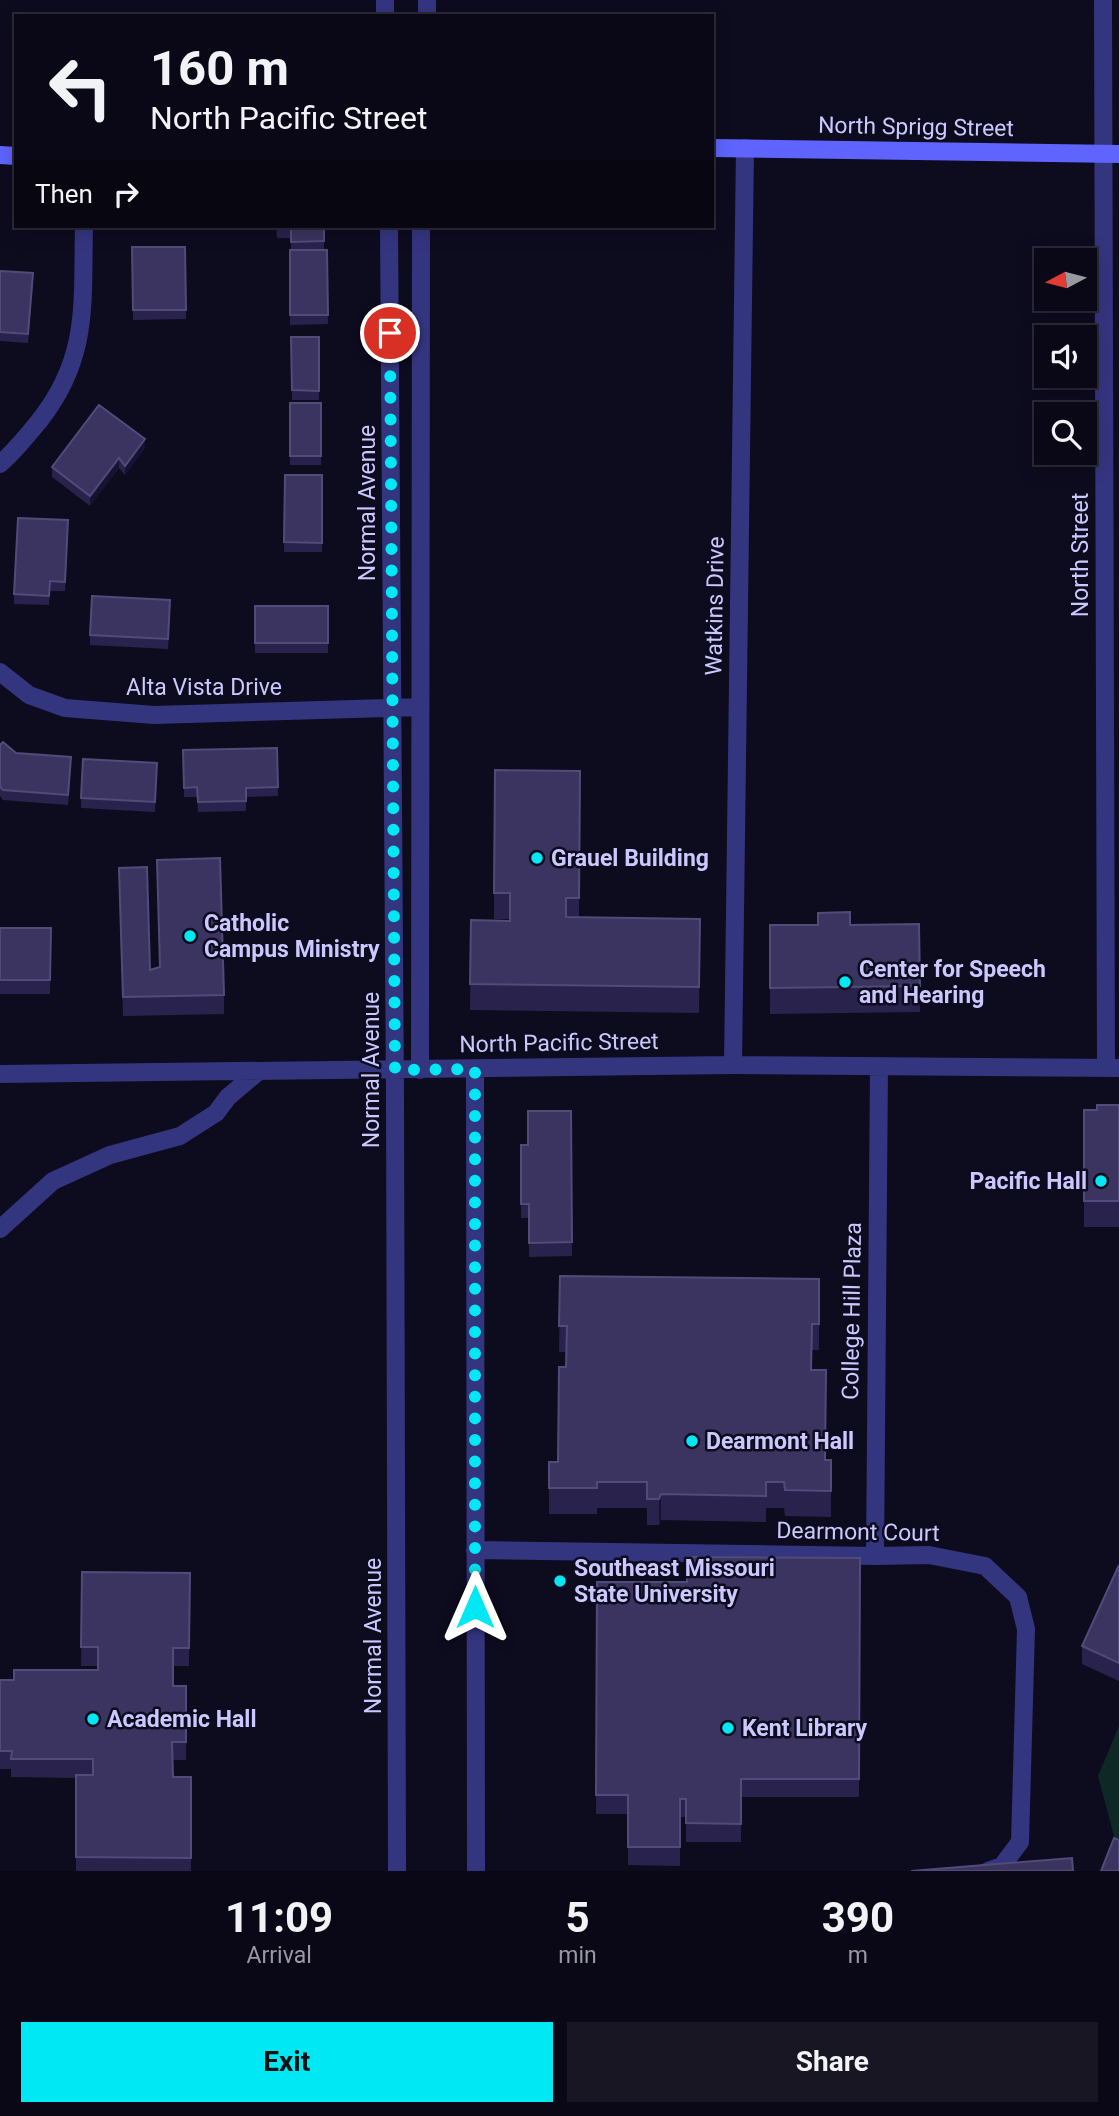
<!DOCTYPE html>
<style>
:root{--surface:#0a0816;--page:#181623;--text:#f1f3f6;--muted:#999aa1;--line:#2a2935;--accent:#00e8f3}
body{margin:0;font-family:Roboto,sans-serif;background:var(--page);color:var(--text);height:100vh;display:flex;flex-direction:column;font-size:26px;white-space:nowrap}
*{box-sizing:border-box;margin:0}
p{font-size:23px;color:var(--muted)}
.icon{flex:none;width:38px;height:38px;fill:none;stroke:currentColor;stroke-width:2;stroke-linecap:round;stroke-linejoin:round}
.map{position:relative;height:1871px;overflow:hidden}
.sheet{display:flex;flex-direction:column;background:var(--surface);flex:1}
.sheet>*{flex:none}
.hud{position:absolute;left:14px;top:14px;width:700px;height:214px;border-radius:0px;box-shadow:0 4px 18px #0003,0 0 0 2px var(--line);background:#0a0816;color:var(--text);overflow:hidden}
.needle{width:46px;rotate:263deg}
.buttons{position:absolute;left:1034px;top:248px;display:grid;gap:14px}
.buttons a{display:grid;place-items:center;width:63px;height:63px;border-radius:0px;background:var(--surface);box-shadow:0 4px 18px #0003,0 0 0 2px var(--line);font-size:35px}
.pin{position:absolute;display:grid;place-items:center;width:60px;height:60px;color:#fff;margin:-30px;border:4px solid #fff;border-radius:50%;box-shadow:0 2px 7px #0007}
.me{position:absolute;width:77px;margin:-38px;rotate:0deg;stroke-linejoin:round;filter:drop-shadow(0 0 5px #0008)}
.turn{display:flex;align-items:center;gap:24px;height:147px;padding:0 21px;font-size:32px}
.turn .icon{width:91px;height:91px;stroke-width:2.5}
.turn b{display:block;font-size:49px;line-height:60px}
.then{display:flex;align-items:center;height:66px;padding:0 21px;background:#0003;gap:14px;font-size:26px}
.eta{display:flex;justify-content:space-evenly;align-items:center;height:119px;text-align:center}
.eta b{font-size:42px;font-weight:700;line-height:49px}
.cta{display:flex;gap:14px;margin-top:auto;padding:14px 21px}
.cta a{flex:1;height:80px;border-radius:0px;background:var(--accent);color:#111;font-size:28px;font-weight:700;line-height:80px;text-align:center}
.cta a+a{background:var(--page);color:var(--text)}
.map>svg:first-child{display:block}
.green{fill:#0e2826}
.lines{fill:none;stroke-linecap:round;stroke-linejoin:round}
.minor{stroke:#34357f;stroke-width:18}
.secondary{stroke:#5f64ff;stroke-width:18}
.wall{fill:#29224d}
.shaded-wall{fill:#171232}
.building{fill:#3b3460;stroke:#514b79;stroke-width:2}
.route{stroke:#00e8f3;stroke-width:12;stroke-dasharray:0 21.6}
.poi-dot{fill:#00e8f3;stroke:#0d0b1e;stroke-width:2.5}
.labels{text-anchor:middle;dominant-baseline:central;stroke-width:5;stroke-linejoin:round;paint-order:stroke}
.street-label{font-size:23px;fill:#cbc8ff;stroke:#0d0b1e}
.poi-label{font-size:23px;font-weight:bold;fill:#cbc8ff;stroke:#0d0b1e;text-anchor:start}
</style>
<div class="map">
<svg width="1119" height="1871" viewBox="0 0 1119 1871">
<rect width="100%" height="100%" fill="#0d0b1e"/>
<path class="green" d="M1119,1726v129l-21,-79z"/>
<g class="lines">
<path class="minor" d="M385,0v16
M1103,0l3,1068
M427,16v-16
M389,226l6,870 2,775
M0,464c15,-13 27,-28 40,-44 50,-64 42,-118 44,-194
M0,672l29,23 36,13 89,7 266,-8
M733,1065l12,-917
M475,1069l1,802
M420,1070l1,-844
M0,1074l733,-9 386,3
M0,1229l53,-48 57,-26 70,-19 36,-23 12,-16 31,-26
M475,1550l400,6 54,-1 56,11 33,31 8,32 -6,213 -18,24 -14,5
M875,1556l4,-489"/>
<path class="secondary" d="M712,148l407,6
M0,155l16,1"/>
</g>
<path class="wall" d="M276,226h48v24h3l1,74 -38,1v-75h1v-12h-14z
M132,247h53l1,72 -53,1z
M0,271l33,12 -5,60 -28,-2z
M291,337h28v63h-27z
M290,403h31v62h-31z
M145,448l-20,27 -6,-7 -29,38 -38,-29v-10z
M285,475h37v77h-38z
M68,530l-3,61h-15l-1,14 -35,-1v-10z
M255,606h73v47h-73z
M170,609l-2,40 -78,-4v-10z
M0,745l16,8 55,14 -3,38 -65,-5 -3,-4z
M277,748l1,48 -32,1v14l-48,1 -1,-15h-13l-1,-47z
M157,763l-2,49 -74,-4v-10z
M495,770l85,1 -1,146 121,2 -1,94 -229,-3 1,-90 39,1v-2h-16z
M119,887l31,83 74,25v19l-101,2z
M919,924l1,88 -150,2v-89z
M0,928h51l-1,66h-50z
M1119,1105v122h-35v-117h13z
M571,1111l1,145 -43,1v-39h-8v-73h7z
M560,1276l259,3v71h-7v20l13,90h6v57l-46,-1 -1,-8h-18v14l-105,-2 -2,5h-12v-17h-50v6h-48v-52h9l8,-95v-15h-7z
M860,1558l-1,239h-118v45h-55v-25h-6v49l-52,-1v-51h-32l1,-232h90z
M1119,1565v116l-37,-17v-18z
M82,1572l108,1 -1,93h-16v20h13v74h-14l1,17h18v94h-115v-93l-65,-1v-8h-11v-89h14l84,-10v-4h-17z"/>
<path class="shaded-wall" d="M145,439v9l-20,27v-9z
M119,458v10l-29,38v-10z
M661,1494v26l-2,5v-26z"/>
<path class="building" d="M277,226h47v15l-33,1v-13h-14z
M132,247h53l1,63h-53z
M290,250h37l1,65h-38z
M0,271l33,2 -5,61 -28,-2z
M291,337h28v54l-27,-1z
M290,403h31v53h-31z
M99,405l46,34 -20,27 -6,-8 -29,38 -38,-29z
M285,475h37v68l-38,-1z
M18,518l50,2 -3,62 -15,-1 -1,15 -35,-2z
M92,596l78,4 -2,39 -78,-4z
M255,606h73v37h-73z
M3,742l13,11 55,4 -3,38 -65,-5 -3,-3v-42z
M277,748l1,39 -32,1v13l-48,1 -1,-15 -13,1 -1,-38z
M83,759l74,4 -2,39 -74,-4z
M495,770l85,1 -1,127h-13v19l134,2 -1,68 -229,-3 1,-64 39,1v-28h-16z
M220,858l4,137 -101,2 -4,-129 28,-1 3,103 10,-3 -3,-107z
M850,912v13l69,-1 1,62 -150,2v-63h48v-12z
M0,928h51l-1,52h-50z
M1097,1105h22v96h-35v-91h13z
M528,1111h43l1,131 -43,1v-39h-8v-59h7z
M560,1276l259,3v45h-7l-1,46h15l-1,90h6v31l-46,-1 -1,-8h-18v14l-105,-2 -2,5h-12v-17h-50v6h-48v-26h9l1,-95h7l1,-41h-8z
M687,1557l173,1 -1,221h-118v45l-55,-1v-24h-6v48h-52v-52h-32l1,-213h90z
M1119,1565v98l-37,-17z
M82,1572l108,1 -1,75h-16v38h13v56h-14l1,35h18v81l-115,-1v-82h17v-16h-82l1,-8h-12v-71h14v-10h84v-23h-17z
M1114,1838l5,2v31h-18z
M1072,1858l1,13h-162z"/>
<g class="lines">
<path class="route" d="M390,333l5,737 80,-1v538"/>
</g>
<g class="poi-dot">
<circle cx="537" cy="858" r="7"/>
<circle cx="190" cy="936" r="7"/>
<circle cx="845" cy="982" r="7"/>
<circle cx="1101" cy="1181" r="7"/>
<circle cx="692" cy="1441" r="7"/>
<circle cx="560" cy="1581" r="7"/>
<circle cx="93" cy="1719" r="7"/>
<circle cx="728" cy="1728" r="7"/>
</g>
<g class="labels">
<g class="street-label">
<text transform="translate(916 127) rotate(1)">North Sprigg Street</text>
<text transform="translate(367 503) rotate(-90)">Normal Avenue</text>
<text transform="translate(1080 555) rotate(-90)">North Street</text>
<text transform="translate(715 606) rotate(-89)">Watkins Drive</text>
<text x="204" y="687">Alta Vista Drive</text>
<text transform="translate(559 1043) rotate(-1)">North Pacific Street</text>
<text transform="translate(371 1070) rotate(-90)">Normal Avenue</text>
<text transform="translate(852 1311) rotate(-89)">College Hill Plaza</text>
<text transform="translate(858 1532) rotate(1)">Dearmont Court</text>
<text transform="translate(373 1636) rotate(-90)">Normal Avenue</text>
</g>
<g class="poi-label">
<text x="551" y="858">Grauel Building</text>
<text x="204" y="923">Catholic<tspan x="204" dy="26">Campus Ministry</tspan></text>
<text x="859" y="969">Center for Speech<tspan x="859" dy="26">and Hearing</tspan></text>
<text x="1087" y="1181" text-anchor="end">Pacific Hall</text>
<text x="706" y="1441">Dearmont Hall</text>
<text x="574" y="1568">Southeast Missouri<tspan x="574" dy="26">State University</tspan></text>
<text x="107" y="1719">Academic Hall</text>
<text x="742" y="1728">Kent Library</text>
</g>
</g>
</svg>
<div class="buttons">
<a><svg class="needle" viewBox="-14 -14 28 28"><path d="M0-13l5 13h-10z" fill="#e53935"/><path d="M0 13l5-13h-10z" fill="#999aa1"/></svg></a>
<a><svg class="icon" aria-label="sound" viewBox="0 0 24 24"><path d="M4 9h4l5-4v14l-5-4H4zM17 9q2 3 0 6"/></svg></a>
<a><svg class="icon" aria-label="search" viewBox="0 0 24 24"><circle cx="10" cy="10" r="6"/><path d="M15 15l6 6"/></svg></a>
</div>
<div class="pin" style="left:390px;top:333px;background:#d93025"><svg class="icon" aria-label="arrive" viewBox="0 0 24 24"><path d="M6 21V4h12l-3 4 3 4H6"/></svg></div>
<svg class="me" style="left:475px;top:1607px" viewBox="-20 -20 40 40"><path d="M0-17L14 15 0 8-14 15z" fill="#00e8f3" stroke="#fff" stroke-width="4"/></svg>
<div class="hud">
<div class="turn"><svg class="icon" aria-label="left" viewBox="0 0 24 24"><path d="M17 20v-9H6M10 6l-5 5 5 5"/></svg><div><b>160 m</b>North Pacific Street</div></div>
<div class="then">Then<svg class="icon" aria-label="right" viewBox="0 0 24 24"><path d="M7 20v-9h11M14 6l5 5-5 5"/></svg></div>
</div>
</div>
<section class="sheet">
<div class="eta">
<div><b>11:09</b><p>Arrival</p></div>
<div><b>5</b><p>min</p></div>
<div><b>390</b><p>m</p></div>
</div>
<div class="cta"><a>Exit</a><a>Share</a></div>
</section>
